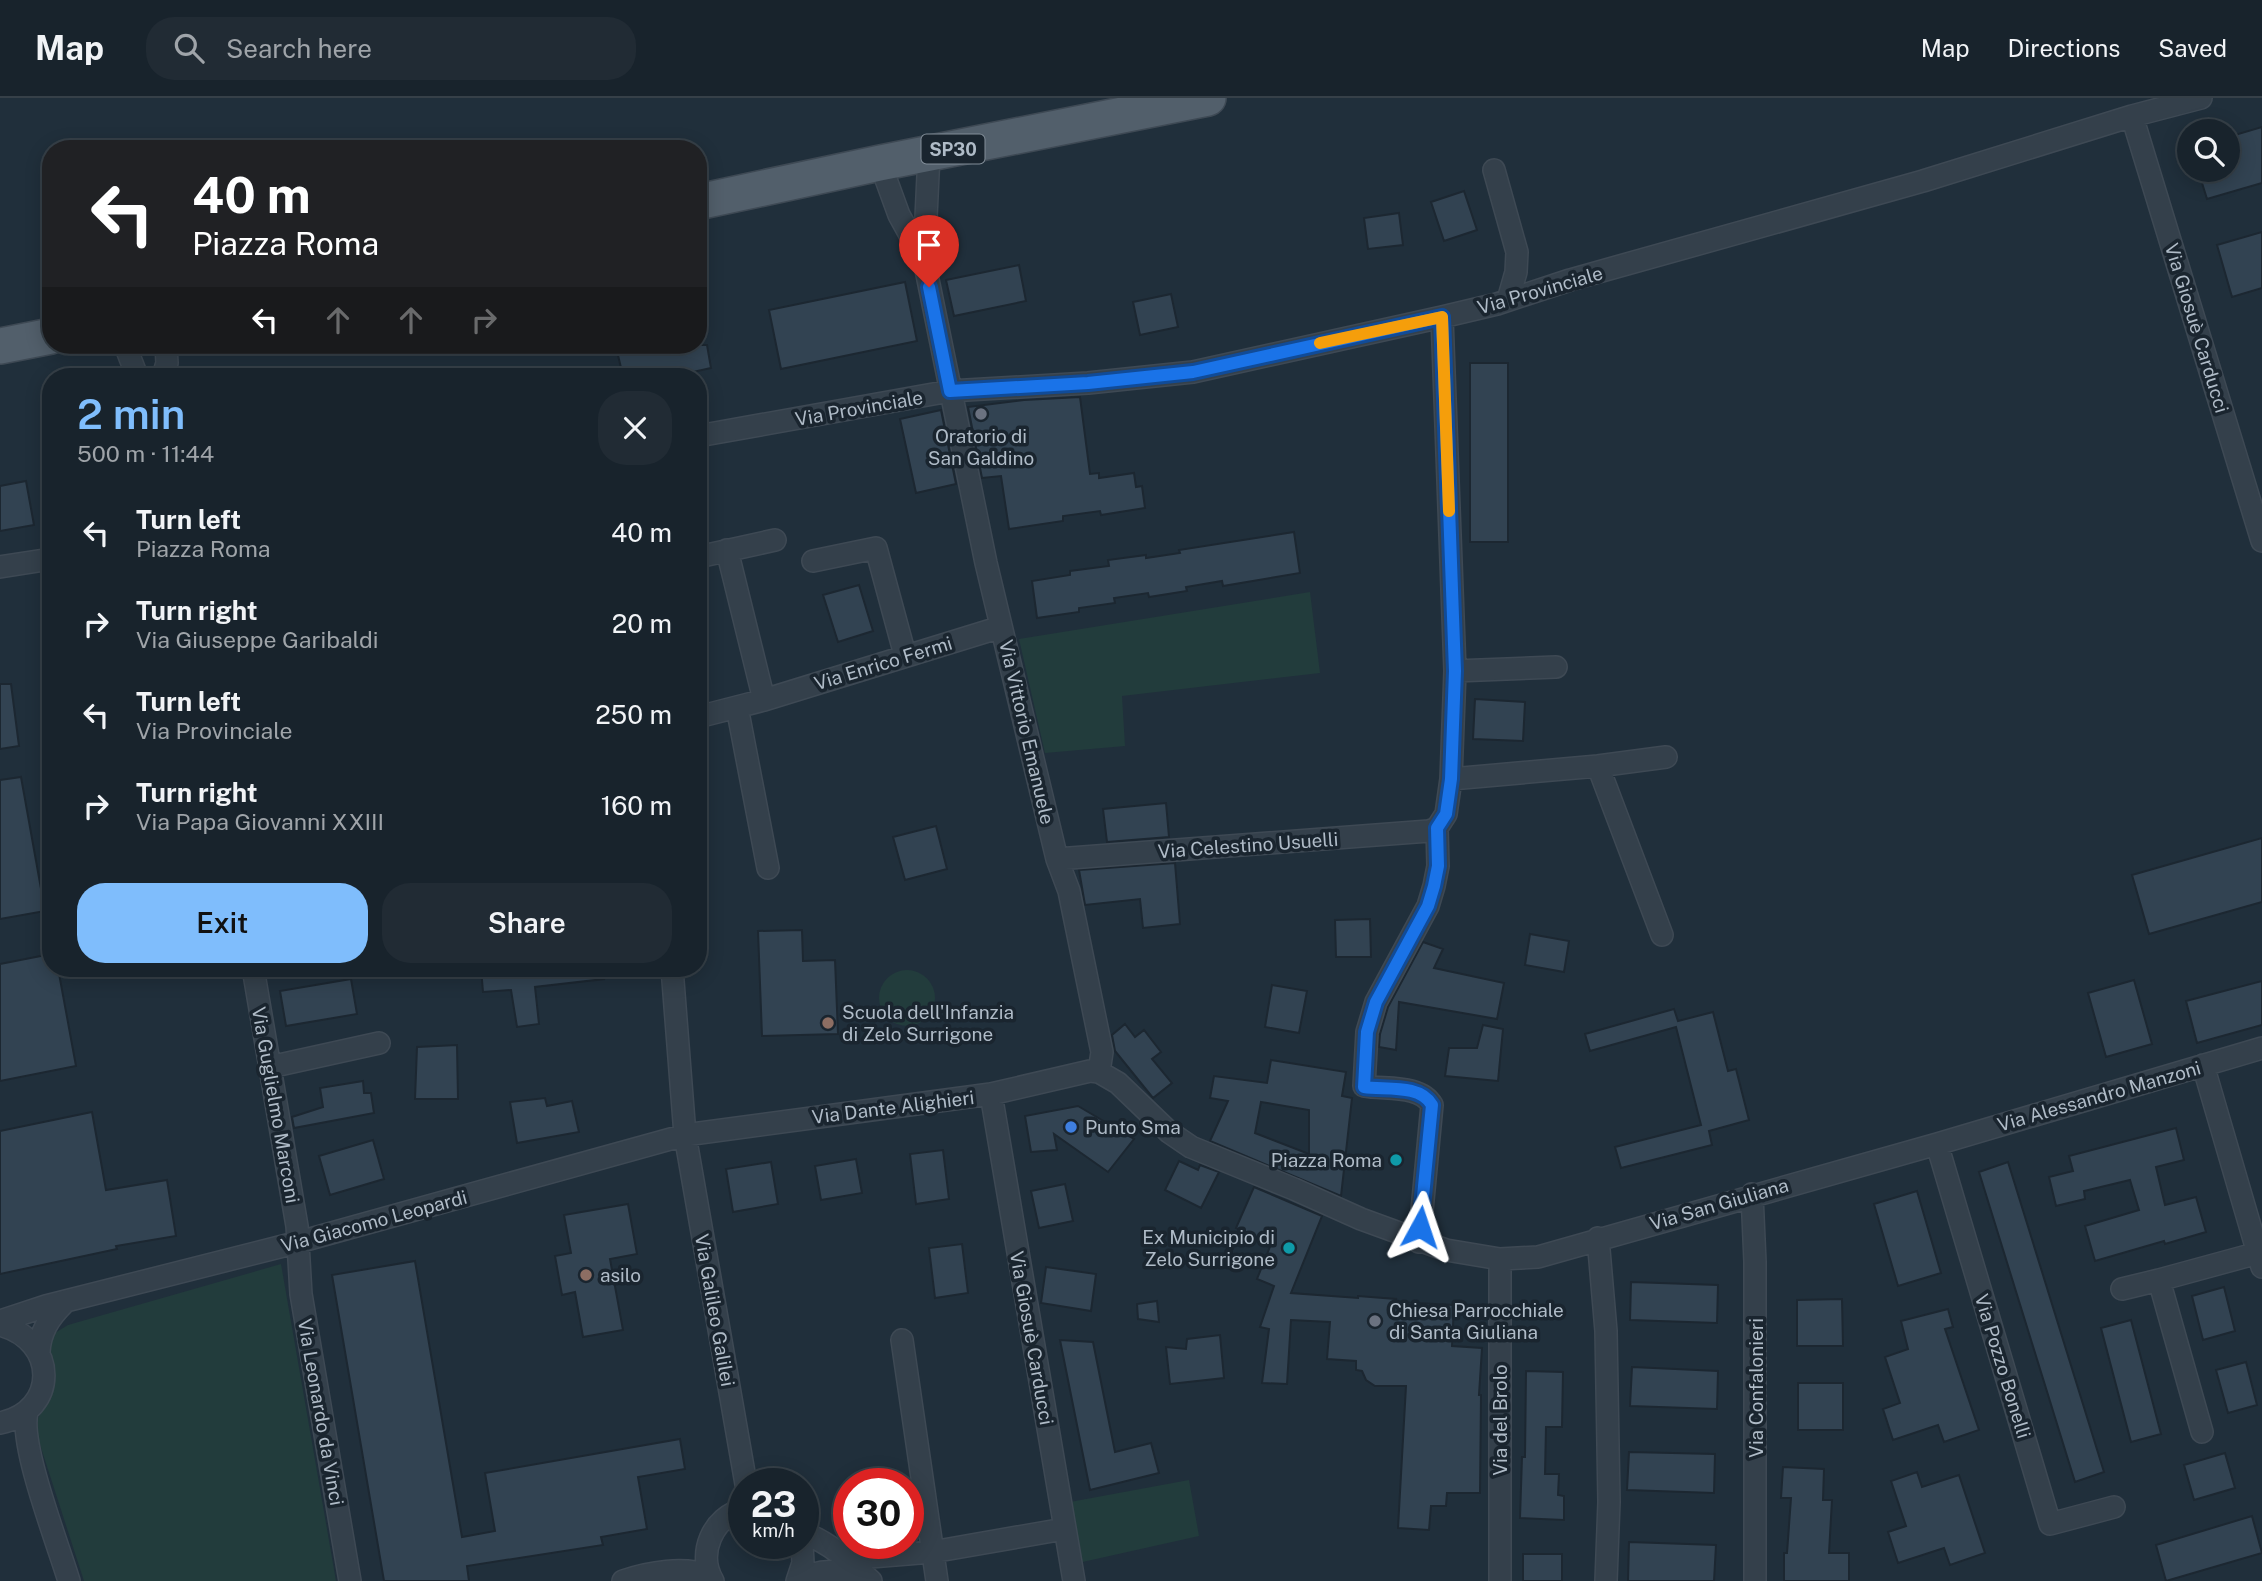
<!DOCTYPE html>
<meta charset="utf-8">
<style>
:root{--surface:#18232c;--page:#212b34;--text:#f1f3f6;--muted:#9fa4a9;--line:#364048;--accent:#7fbdfc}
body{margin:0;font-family:"Public Sans",sans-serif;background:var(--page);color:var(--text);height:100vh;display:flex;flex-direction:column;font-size:26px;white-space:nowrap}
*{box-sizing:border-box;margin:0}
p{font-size:23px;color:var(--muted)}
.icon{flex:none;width:38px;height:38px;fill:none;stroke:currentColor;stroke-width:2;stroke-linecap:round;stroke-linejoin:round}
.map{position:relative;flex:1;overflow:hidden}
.details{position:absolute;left:42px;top:270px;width:665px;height:609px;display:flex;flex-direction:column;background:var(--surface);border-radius:28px;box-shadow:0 4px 18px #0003,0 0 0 2px var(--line)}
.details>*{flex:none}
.top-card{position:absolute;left:42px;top:42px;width:665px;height:214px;border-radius:28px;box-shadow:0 4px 18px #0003,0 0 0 2px var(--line);background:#202124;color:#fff;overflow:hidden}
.fabs{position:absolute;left:2177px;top:21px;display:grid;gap:14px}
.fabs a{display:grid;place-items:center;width:63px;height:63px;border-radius:50%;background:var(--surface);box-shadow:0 4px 18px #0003,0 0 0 2px var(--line);font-size:35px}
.speed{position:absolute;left:728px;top:1370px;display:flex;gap:14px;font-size:35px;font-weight:700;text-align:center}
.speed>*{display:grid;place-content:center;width:91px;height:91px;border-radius:50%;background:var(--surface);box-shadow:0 4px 18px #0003,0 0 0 2px var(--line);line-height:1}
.speed small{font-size:18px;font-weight:400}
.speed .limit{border:10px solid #d22;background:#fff;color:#111}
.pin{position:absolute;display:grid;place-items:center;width:60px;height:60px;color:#fff;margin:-72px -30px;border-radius:50% 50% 50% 0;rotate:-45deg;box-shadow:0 0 7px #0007}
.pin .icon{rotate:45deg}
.me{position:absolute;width:77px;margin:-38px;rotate:5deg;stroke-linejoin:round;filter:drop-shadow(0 0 5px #0008)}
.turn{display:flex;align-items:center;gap:24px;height:147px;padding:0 35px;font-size:32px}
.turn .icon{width:91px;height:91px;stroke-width:2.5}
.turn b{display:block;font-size:49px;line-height:60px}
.lanes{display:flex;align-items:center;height:66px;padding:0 35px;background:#0003;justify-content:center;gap:35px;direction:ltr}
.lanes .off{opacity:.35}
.round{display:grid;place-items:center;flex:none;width:74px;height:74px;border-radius:28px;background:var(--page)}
.headline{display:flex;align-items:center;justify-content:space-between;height:119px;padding:0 35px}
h1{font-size:42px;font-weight:600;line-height:52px;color:var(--accent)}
.action{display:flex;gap:14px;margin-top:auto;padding:14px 35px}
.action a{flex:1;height:80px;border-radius:28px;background:var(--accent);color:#111;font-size:28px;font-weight:600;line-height:80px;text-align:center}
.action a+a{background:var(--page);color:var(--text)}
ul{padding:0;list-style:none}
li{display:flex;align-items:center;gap:21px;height:91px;padding:0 35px}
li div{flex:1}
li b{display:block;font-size:26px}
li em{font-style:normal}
header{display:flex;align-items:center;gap:42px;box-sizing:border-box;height:98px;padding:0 35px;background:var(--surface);border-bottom:2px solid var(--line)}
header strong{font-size:33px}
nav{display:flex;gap:38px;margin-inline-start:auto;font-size:24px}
.search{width:490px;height:63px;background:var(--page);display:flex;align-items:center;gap:18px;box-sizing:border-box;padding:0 24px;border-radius:28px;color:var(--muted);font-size:26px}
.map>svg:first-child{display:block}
.green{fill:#223c3c}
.building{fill:#324352;stroke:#1c2731;stroke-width:2;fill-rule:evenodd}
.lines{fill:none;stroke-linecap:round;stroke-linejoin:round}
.minor-casing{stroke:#3e4954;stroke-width:24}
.primary-casing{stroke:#3e4954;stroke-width:38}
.minor{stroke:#34404b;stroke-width:21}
.primary{stroke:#525f6b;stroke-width:35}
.route-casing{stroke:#114b97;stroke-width:18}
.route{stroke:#1a73e8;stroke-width:12}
.slow{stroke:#f59e0b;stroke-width:12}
.worship-dot{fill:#6b7280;stroke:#1a252f;stroke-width:2.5}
.education-dot{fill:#8d6e63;stroke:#1a252f;stroke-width:2.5}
.shop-dot{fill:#3f7fe0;stroke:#1a252f;stroke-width:2.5}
.culture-dot{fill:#0f9aa8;stroke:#1a252f;stroke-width:2.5}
.labels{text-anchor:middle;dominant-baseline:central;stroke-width:7;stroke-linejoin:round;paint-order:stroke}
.shield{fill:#1a252f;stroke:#828e99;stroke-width:2}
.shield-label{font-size:18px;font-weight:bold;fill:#afbbc7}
.street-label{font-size:19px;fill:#afbbc7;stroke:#1a252f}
.poi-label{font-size:19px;fill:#afbbc7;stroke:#1a252f;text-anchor:start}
</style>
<header>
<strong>Map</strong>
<div class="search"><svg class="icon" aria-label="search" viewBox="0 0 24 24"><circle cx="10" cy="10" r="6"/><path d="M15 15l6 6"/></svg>Search here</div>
<nav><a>Map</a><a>Directions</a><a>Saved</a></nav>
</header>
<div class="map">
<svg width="2262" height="1483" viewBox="0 0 2262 1483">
<rect width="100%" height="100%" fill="#202f3b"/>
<path class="green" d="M1310,494l10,81 -198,23 3,50 -80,7 -26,-114z
M879 900a28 28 0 1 1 56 0a28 28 0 1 1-56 0Z
M281,1166l55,317h-252l-50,-155 14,-27 2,-63 18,-11z
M1189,1382l10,56 -121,27 -8,-61z"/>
<path class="building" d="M2262,29v56l-55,16 -9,-29h30v-33z
M1464,93l13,39 -33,11 -13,-39z
M1399,115l4,32 -35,4 -4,-31z
M2262,134v56l-30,9 -15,-52z
M1019,167l7,36 -72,15 -8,-36z
M905,184l12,59 -136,28 -12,-59z
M1171,196l7,33 -38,8 -7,-33z
M630,247h77l4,23 -36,8h-52l-7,-29z
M1470,265h38v179h-38z
M1080,299l10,77 9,-1v5l35,-5 2,14 6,-1 3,22 -44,7 -1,-4 -37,5v5l-54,8 -8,-53 -19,2 -14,-71 56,-7z
M941,312l15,74 -40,9 -16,-74z
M26,383l8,44 -34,6v-45z
M1294,434l6,41 -77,13 -1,-5 -36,6 1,4 -38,6 -1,-4 -34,5 1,5 -36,5v4l-42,6 -5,-37 38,-6v-4l39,-5 -1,-6 38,-5v3l34,-5 -1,-3z
M859,487l14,46 -35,11 -15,-47z
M0,586h11l8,62 -19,3z
M1475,601l50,3 -2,39 -50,-2z
M21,679l24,134 -45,8v-139z
M1166,705l3,34 -62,5 -4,-33z
M936,728l11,43 -42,11 -12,-43z
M2262,740v64l-113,32 -17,-59z
M1175,765l5,61 -37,4 -3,-29 -55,6 -6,-35z
M1370,821l1,38h-35l-1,-37z
M802,832l1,31 32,-1 3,74 -76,2 -4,-105z
M1530,836l39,7 -5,31 -39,-7z
M1423,844l20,7 -9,19 70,15 -7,36 -98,-17 -3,48 -17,-3 1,-13 8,-27z
M51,856v14h7l18,98 -76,15v-117z
M481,870h122l1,11 -69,8 4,37 -22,3 -6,-37 -28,2z
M351,881l6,35 -71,12 -6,-35z
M2134,882l18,64 -46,13 -18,-64z
M2262,883v44l-65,18 -11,-42z
M1272,887l35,6 -8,42 -34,-6z
M1674,911l4,12 35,-9 15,59 8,-2 13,51 -40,11 3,14 -91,23 -6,-21 86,-22 -25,-98 -86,24 -5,-17z
M1125,926l10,13 9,-7 17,22 -9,7 20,24 -19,15 -38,-47 -3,-16z
M1483,927l20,4 -5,52 -53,-5 4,-28h28z
M457,947l1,54h-43l2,-52z
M1271,962l75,12 -4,24 10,2 -11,98 -131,-55 18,-40 -18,-3 4,-22 53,7zM1261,1004l48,8v44l-54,-21z
M363,983l1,12h7l3,20 -80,15 -2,-11 31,-10 -3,-19z
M545,1000l2,8 25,-5 7,31 -62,11 -7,-41z
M1078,1008l56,33 -26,33 -54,-38 3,16 -26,2 -6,-36z
M92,1014l14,78 61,-10 9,56 -60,10 1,3 -117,25v-143z
M2176,1030l8,32 -28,7 9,38 31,-8 10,35 -41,12 -1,-3 -69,20 -10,-35 54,-16 -9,-30 -46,11 1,8 -29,7 -7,-29 24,-6 -4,-15z
M373,1042l11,39 -54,16 -11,-39z
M943,1052l6,49 -33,5 -6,-50z
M856,1061l6,34 -41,7 -6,-34z
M1179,1063l19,9 2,-5 19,7 -18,36 -36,-18z
M771,1064l7,42 -45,8 -7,-43z
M2008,1064l96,310 -29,10 -96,-310z
M1065,1086l8,37 -34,7 -8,-37z
M1254,1089l68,29 -31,77 67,5v-2l38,3 -1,3 59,3 -2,41 30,2 -3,47h2l-1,98h-33l-1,13h-15l-2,24 -31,-2 8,-142h-31l-9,-6 -4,-9 -6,-1v-9l-29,-2 3,-37 -39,-2 -4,64 -25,-1 7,-54 -9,-2 14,-41 -17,-7 14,-35 -35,-16z
M1917,1093l24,82 -43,13 -24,-82z
M628,1106l9,50 -27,5 13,71 -40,7 -8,-45 -13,3 -7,-39 16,-3 -7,-38z
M962,1146l6,49 -33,5 -6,-50z
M415,1163l47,276 33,-6 -10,-58 195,-34 5,30 -47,8 9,52 -46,8 2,8 -136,21 2,15h-85l-52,-306z
M1046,1169l50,7 -5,37 -50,-8z
M1631,1184l87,3 -1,38 -87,-3z
M2224,1189l11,44 -32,9 -11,-44z
M1842,1201l1,47h-46v-46z
M1157,1203l2,21 -21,-3 -1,-15z
M1948,1211l5,18 -8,2 34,101 -35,12 -6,-17 -45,15 -10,-31 17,-6 -15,-46 23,-8 -7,-28z
M2131,1222l30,114 -30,8 -30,-114z
M1220,1237l4,43 -54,6 -4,-37 20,2 1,-10z
M1060,1242l33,2 22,110 36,-9 8,30 -69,17z
M2246,1264l11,43 -29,8 -12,-43z
M1632,1269l86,4 -1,38 -87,-3z
M1526,1273l37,1 -1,55h-16l-1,47h14l-1,21 6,1v24l-44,-2 2,-61h3z
M1798,1285h45v47h-45z
M1629,1354l86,2 -1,39 -87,-3z
M2225,1355l10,35 -41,12 -10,-35z
M1783,1369l41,2 -1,31h9l-3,53h20v28h-65v-28h3l4,-55h-10z
M1917,1374l5,15 37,-12 26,78 -35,12 -6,-17 -46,15 -10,-31 18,-6 -15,-45z
M2252,1418l10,37 -96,28 -10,-36z
M1629,1444l87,3 -2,36h-86z
M1523,1456h39v27h-39z"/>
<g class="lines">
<defs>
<path id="minor" d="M2132,18l130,425
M929,56l-5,106 62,303 71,296 12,32 33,161 -3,20
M880,65l19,52 25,45
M1494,72l23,82 -1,20 -8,28
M125,247l12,31
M163,278l4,-13 -1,-18
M698,338l252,-45 138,-8 105,-11 249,-55 55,-13 73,-24 353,-99 209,-65 69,-18
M727,452l37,150
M698,459l77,-17
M813,463l63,-13 29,107
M0,469l51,-8
M1455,573l101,-4
M737,609l31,161
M698,619l66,-17 237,-73
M1598,668l64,169
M1451,681l147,-13 68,-9
M1057,761l372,-28 8,-3
M253,870l44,258 4,68 49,287
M672,870l13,167 61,349
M2203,967l59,202
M270,969l109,-24
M991,996l83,487
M1937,1046l113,380 64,-17
M1752,1096l3,68v319
M1598,1140l8,93 3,171 -3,79
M1419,1144l13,-137c-12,-21 -47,-15 -68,-19l3,-54 9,-30 52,-96 6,-20 4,-20 -1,-38 9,-14 5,-35 4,-108 -13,-354
M1500,1161v322
M2122,1191l37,-9
M0,1223l46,-15 253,-64 386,-107 306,-41 99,-23 9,1 19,11 51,49 22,15 103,42 67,30 85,31 54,9 38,-2 399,-113 325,-96
M0,1227c58,15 59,86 0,98
M902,1242l35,241
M39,1254c1,-20 10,-34 24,-48
M27,1314c-8,33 31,132 42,169
M2202,1334l-43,-152 99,-27
M803,1435c25,8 49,30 68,48
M846,1461l86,-7 132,-23
M623,1483c26,-9 61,-15 87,-5
M713,1483c-16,-27 -1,-64 31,-72
M797,1483l6,-18 -1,-19
M800,1483c22,-15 41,-9 66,-3"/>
<path id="primary" d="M698,104l182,-39 328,-65
M0,248l51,-10"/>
</defs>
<use href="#minor" class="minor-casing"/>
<use href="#primary" class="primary-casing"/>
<use href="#minor" class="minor"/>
<use href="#primary" class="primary"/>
</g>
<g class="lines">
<defs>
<path id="route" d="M929,189l21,104 138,-8 105,-11 249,-55 13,354 -4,108 -5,35 -9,14 1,38 -4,20 -6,20 -52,96 -9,30 -3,55c22,3 56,-3 68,18l-12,122"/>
</defs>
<use href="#route" class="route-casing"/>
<use href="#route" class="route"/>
<path class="slow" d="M1320,245l122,-26 7,194"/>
</g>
<g class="worship-dot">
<circle cx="981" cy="316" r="7"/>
<circle cx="1375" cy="1223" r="7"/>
</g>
<g class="education-dot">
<circle cx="828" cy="925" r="7"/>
<circle cx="586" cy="1177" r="7"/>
</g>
<circle class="shop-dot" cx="1071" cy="1029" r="7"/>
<g class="culture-dot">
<circle cx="1396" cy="1062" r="7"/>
<circle cx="1289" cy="1150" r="7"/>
</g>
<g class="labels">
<rect class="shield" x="921.5" y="36.5" width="63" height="29" rx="5"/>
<g class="shield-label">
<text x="953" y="51">SP30</text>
</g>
<g class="street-label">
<text transform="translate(1540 192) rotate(-16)">Via Provinciale</text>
<text transform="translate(2197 230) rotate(73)">Via Giosuè Carducci</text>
<text transform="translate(859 310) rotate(-10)">Via Provinciale</text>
<text transform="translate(883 565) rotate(-17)">Via Enrico Fermi</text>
<text transform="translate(1027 634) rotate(77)">Via Vittorio Emanuele</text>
<text transform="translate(1248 747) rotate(-4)">Via Celestino Usuelli</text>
<text transform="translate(2099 998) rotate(-16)">Via Alessandro Manzoni</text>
<text transform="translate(276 1007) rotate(80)">Via Guglielmo Marconi</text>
<text transform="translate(893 1009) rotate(-7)">Via Dante Alighieri</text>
<text transform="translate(1719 1106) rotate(-16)">Via San Giuliana</text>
<text transform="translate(374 1123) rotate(-15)">Via Giacomo Leopardi</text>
<text transform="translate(715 1212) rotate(80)">Via Galileo Galilei</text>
<text transform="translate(1032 1240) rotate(80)">Via Giosuè Carducci</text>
<text transform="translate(2003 1268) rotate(73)">Via Pozzo Bonelli</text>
<text transform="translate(1756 1290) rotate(-90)">Via Confalonieri</text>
<text transform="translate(321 1314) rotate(80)">Via Leonardo da Vinci</text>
<text transform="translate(1500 1322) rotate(-90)">Via del Brolo</text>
</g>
<g class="poi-label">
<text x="981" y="338" text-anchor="middle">Oratorio di<tspan x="981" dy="22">San Galdino</tspan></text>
<text x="842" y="914">Scuola dell'Infanzia<tspan x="842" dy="22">di Zelo Surrigone</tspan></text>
<text x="1085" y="1029">Punto Sma</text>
<text x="1382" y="1062" text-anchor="end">Piazza Roma</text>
<text x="1275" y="1139" text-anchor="end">Ex Municipio di<tspan x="1275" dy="22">Zelo Surrigone</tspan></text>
<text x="600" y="1177">asilo</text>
<text x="1389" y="1212">Chiesa Parrocchiale<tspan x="1389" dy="22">di Santa Giuliana</tspan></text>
</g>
</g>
</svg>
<div class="fabs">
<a><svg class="icon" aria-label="search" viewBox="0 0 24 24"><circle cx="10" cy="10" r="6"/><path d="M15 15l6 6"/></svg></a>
</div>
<div class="speed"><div>23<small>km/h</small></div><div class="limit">30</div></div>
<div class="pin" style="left:929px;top:189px;background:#d93025"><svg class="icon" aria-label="arrive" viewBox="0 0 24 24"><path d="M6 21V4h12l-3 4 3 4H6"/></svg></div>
<svg class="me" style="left:1420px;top:1129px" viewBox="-20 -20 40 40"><path d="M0-17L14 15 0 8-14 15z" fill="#1a73e8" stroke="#fff" stroke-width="4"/></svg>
<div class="top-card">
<div class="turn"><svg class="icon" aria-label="left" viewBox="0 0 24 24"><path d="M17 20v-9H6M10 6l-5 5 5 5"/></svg><div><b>40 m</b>Piazza Roma</div></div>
<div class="lanes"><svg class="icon" aria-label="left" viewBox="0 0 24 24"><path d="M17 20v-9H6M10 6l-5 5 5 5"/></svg><svg class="icon off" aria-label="ahead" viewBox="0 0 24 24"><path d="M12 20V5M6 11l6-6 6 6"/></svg><svg class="icon off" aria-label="ahead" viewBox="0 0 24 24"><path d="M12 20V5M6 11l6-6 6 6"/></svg><svg class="icon off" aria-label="right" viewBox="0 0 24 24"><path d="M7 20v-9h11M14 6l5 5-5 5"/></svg></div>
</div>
<section class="details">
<div class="headline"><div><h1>2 min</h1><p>500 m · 11:44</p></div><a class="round"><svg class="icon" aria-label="close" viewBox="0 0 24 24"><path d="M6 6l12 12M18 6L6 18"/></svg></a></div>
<ul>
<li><svg class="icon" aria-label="left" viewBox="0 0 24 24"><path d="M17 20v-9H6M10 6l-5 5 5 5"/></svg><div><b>Turn left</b><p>Piazza Roma</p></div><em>40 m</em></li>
<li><svg class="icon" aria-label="right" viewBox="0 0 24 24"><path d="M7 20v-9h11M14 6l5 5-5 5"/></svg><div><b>Turn right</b><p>Via Giuseppe Garibaldi</p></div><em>20 m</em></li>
<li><svg class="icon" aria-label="left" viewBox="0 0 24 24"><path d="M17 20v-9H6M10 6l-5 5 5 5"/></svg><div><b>Turn left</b><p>Via Provinciale</p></div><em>250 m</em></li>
<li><svg class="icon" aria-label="right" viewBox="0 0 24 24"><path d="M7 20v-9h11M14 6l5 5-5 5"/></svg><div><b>Turn right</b><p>Via Papa Giovanni XXIII</p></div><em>160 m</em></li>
</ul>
<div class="action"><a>Exit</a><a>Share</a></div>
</section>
</div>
